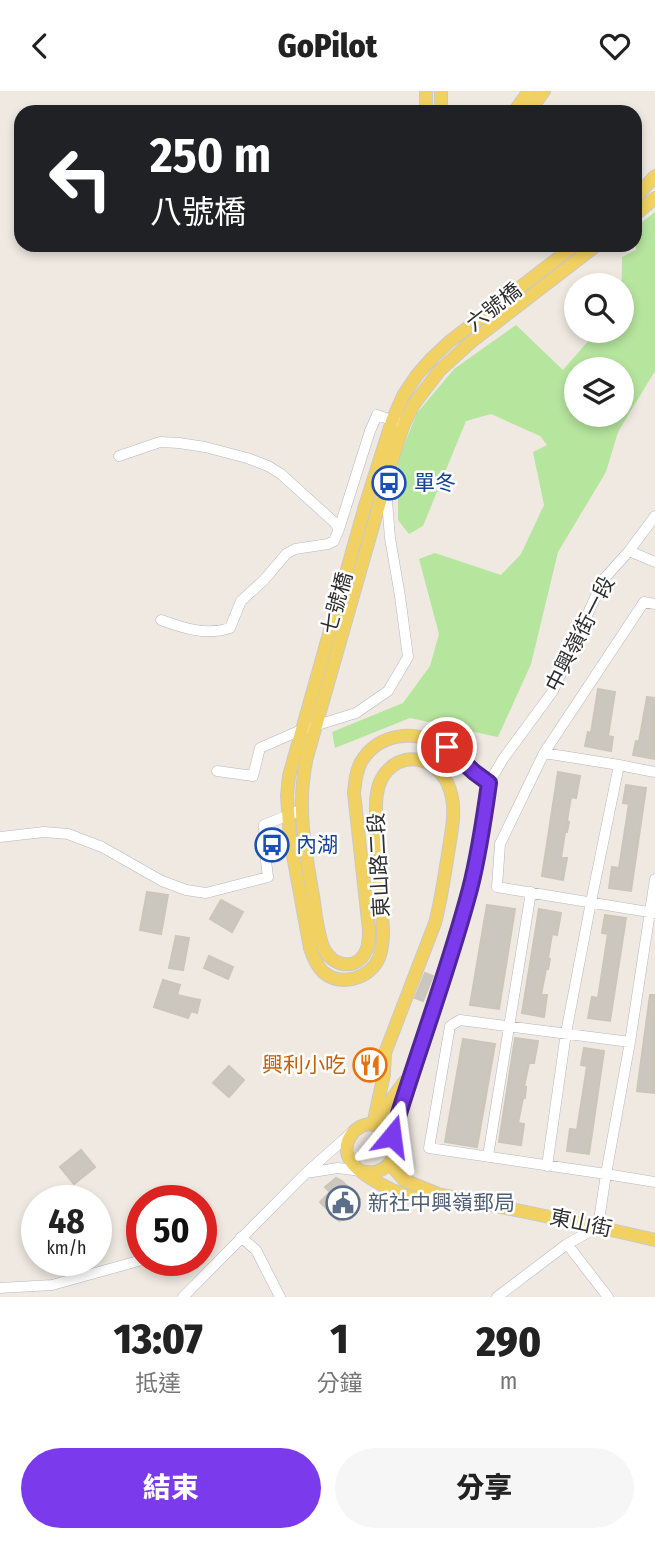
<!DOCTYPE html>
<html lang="zh-TW">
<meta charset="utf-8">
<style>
:root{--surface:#fff;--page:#f6f6f6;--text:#222;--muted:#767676;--accent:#7c3aed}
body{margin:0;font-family:"Fira Sans Condensed","Noto Sans TC",sans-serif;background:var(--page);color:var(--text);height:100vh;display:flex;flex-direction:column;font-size:26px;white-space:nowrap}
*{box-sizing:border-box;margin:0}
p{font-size:23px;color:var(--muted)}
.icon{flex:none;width:38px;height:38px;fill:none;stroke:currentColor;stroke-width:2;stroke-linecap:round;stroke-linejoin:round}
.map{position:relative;height:1206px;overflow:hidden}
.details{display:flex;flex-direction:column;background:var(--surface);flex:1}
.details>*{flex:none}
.top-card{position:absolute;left:14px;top:14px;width:628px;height:147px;border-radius:21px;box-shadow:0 4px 10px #0003;background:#202124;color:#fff;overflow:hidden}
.tools{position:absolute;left:564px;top:182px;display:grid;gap:14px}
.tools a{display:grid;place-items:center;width:70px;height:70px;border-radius:50%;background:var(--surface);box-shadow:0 4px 10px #0003;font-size:35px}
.speed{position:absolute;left:21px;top:1094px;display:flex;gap:14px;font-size:35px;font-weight:700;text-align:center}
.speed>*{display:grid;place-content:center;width:91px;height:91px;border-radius:50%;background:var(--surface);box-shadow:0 4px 10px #0003;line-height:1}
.speed small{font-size:18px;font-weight:400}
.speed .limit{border:10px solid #d22;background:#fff;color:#111}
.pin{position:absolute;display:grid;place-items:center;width:60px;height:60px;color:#fff;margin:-30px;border:4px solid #fff;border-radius:50%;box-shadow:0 2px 7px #0007}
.me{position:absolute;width:77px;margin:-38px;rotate:16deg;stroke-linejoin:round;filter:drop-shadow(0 0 5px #0008)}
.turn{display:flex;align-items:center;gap:24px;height:147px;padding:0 21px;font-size:32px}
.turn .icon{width:91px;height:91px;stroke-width:2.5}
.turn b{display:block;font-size:49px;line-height:60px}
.eta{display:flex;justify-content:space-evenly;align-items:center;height:119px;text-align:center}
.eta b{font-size:42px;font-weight:800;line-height:49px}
.primary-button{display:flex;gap:14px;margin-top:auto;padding:14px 21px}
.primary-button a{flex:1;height:80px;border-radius:42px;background:var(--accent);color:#fff;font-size:28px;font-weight:800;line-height:80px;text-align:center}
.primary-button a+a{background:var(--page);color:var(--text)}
header{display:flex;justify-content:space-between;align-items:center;height:91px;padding:0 21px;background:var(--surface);font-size:32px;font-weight:800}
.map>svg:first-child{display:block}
.green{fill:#b6e59e;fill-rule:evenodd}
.building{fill:#cbc7bf;stroke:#cbc5ba;stroke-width:2}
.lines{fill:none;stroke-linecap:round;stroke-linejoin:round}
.minor-casing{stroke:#b4b7c1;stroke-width:11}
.major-casing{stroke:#c9c9c9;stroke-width:14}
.minor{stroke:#fff;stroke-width:10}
.major{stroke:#f2d163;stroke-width:12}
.route-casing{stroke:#51269a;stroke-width:18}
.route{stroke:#7c3aed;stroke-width:12}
.labels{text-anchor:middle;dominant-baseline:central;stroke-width:5;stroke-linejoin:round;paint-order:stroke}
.street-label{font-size:21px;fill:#2e2e2e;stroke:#fff}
.transit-label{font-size:21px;fill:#164399;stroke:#fff;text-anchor:start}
.food-label{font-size:21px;fill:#c56008;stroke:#fff;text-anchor:end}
.service-label{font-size:21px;fill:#4e5e75;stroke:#fff;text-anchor:start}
</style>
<header><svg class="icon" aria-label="back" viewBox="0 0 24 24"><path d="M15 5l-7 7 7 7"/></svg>GoPilot<svg class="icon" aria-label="heart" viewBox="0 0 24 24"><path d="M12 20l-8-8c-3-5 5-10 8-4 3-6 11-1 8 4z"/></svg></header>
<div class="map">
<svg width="655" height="1206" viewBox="0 0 655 1206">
<rect width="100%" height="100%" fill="#efe9e1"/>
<path class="green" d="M655,121v159l-37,61 -12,40 -48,80 -27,112 -33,73 -88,-19 -75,30 -3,-16 71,-29 27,-37 9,-32 -20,-75 16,-6 66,22 20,-21 23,-49 -11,-53 14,-7 -7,-9 -49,-22 -25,7 -43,105 -14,8 -11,-14v-60l19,-47 37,-44 62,-44 47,45 34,-39h24l1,-74 14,-7 1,-24zM576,278h45v46h-45z"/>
<path class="building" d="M598,598l17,3 -7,44 5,1 -2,14 -26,-5 3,-14 3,1z
M647,606l8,1v61l-22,-4 3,-14 3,1z
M558,681l22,4 -4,22 -5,-1 -4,24 2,1 -2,10h-2l-4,26h6l-4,22 -21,-4z
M626,694l20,3 -15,103 -22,-3 3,-21 7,1 10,-64 -6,-1z
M147,801l21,3 -7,39 -21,-4z
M221,809l22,12 -11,20 -22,-13z
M487,814l28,4 -16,100 -29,-4z
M539,818l22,4 -4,22 -5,-1 -4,24 2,1 -2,10h-2l-5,26h6l-3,22 -22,-4z
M605,824l21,3 -16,103 -22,-3 4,-21 6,1 10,-64 -6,-1z
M176,845l13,2 -6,32 -14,-2z
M209,865l24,11 -5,12 -24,-11z
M425,882l8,3 -10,25 -8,-3z
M163,889l17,5 -3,10 23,5 -3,13 -6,-2 -3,7 -34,-11z
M650,904h5v98l-18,-2z
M515,947l23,3 -4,22h-5l-5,24h2l-1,11h-2l-5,25 6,1 -3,21 -22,-3z
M463,948l32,5 -18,103 -32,-5z
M584,957l20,3 -15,103 -22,-3 3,-22 7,1 10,-64 -6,-1z
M229,975l15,14 -15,17 -16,-14z
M81,1059l14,17 -21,17 -14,-17z
M336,1087l6,3 18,18 -21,22 -19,-19 10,-10 -5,-5z"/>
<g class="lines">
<defs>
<path id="minor" d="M119,365l41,-14 19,1 26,4 42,11 21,8 13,8 53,48 5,7 31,-98 7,-16 20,7
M629,460l26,11
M655,513l-11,-2 -100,151 -44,91 -3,43 158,26
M161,529c22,8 45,16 69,8l11,-27 23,-21 22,-26 9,-5 33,-5 6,-3 5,-12
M544,662l75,12 -28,137 -25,131 -19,133
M619,674l36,7
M217,680l36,5 7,-28 41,-18 55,-17 32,-22 20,-34 -8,-61 -10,-58 -4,-50
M489,692l14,-24 50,-68 50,-111 26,-29 26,-35
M0,746l44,-5 24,2 34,13 60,34 24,9 20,3 62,-16 -3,-24 -1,-28 37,-15
M630,951l-170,-22 -10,6 -21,122 177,26 24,-132 25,-163
M488,1065l43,-264
M306,1082l32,-5 23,3
M241,1146l15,13 24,47
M567,1153l41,53
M0,1197l52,-3 90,-25
M183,1206l123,-124 45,-40
M497,1206l70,-53 31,-17 8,-53 49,8"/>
<path id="major" d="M426,0v21
M441,0v21
M514,21l15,-21
M529,21l15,-21
M635,107l20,-22
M635,124l20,-17
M376,1030l28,-39
M373,1034l11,-51 1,-21 50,-130c6,-22 9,-45 13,-69 3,-21 9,-43 2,-64 -10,-34 -52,-43 -69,-10 -5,10 -5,21 -5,32l7,119c0,9 -1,19 -4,27 -10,21 -38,29 -56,14 -7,-7 -10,-15 -13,-24l-20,-109 -3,-43 2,-20 76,-270 27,-85 11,-25 14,-21 15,-17 17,-16 126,-97
M392,1045c25,-83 56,-164 77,-247 10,-35 15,-71 20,-106 -5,-4 -12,-8 -17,-13 -10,-8 -18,-19 -29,-25 -28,-15 -64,-13 -82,17 -5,9 -6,20 -7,31l15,137c0,8 0,15 -3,21 -9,20 -33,16 -42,-2 -7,-16 -8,-35 -11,-53 -8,-47 -17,-91 -6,-139l86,-301 11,-32 10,-20 26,-34 31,-28 126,-97
M390,1073l14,16 34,14 160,33 57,13
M361,1080c38,10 46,-43 15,-47 -22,-3 -39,23 -23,40 12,14 44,30 62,34 8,2 18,1 27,1"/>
</defs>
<use href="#minor" class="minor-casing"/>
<use href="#major" class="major-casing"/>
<use href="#minor" class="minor"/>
<use href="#major" class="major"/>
</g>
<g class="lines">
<defs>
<path id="route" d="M392,1045c25,-83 56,-164 78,-247 9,-35 14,-70 19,-106l-15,-11 -27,-25"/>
</defs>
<use href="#route" class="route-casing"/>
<use href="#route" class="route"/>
</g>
<defs>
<symbol id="bus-ring" viewBox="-11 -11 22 22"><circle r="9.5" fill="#fff" stroke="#1a4fb4" stroke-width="1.5"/><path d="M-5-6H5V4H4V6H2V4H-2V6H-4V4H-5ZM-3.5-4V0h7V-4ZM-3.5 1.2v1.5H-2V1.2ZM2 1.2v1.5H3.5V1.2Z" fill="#1a4fb4"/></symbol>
<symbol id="restaurant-ring" viewBox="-11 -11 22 22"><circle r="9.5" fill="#fff" stroke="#e8710a" stroke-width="1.5"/><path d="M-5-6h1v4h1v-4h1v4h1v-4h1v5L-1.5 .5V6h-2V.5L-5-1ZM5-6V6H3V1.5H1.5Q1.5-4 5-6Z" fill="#e8710a"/></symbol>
<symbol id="civic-ring" viewBox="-11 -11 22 22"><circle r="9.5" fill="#fff" stroke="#5c6f8a" stroke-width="1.5"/><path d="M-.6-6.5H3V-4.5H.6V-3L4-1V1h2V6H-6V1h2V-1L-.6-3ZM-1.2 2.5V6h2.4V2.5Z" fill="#5c6f8a"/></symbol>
</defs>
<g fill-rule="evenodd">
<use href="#bus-ring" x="370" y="373" width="38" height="38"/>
<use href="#bus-ring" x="253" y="735" width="38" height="38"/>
<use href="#restaurant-ring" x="351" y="955" width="38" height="38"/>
<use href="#civic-ring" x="324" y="1093" width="38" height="38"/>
</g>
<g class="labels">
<g class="street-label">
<text transform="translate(494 216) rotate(-38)">六號橋</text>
<text transform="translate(337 512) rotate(-74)">七號橋</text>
<text transform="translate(580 543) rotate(-63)">中興嶺街一段</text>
<text transform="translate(379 774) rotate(-93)">東山路二段</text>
<text transform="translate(581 1132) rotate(12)">東山街</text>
</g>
<g class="transit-label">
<text x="414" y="392">單冬</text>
<text x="296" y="754">內湖</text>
</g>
<g class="food-label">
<text x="346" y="974">興利小吃</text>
</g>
<g class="service-label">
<text x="368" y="1112">新社中興嶺郵局</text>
</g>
</g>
</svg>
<div class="tools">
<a><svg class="icon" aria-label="search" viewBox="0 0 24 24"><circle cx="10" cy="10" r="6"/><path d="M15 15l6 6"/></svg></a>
<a><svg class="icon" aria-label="layers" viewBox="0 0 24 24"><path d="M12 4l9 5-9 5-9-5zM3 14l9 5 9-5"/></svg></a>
</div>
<div class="speed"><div>48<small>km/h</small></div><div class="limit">50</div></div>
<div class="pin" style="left:447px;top:656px;background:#d93025"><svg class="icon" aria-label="arrive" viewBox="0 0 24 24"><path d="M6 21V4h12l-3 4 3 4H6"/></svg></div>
<svg class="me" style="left:392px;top:1045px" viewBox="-20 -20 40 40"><path d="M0-17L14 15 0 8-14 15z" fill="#7c3aed" stroke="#fff" stroke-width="4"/></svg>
<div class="top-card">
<div class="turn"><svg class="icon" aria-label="left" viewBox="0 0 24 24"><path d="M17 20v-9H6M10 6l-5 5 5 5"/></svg><div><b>250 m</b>八號橋</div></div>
</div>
</div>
<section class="details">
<div class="eta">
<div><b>13:07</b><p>抵達</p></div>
<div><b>1</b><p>分鐘</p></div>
<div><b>290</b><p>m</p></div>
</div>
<div class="primary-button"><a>結束</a><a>分享</a></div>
</section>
